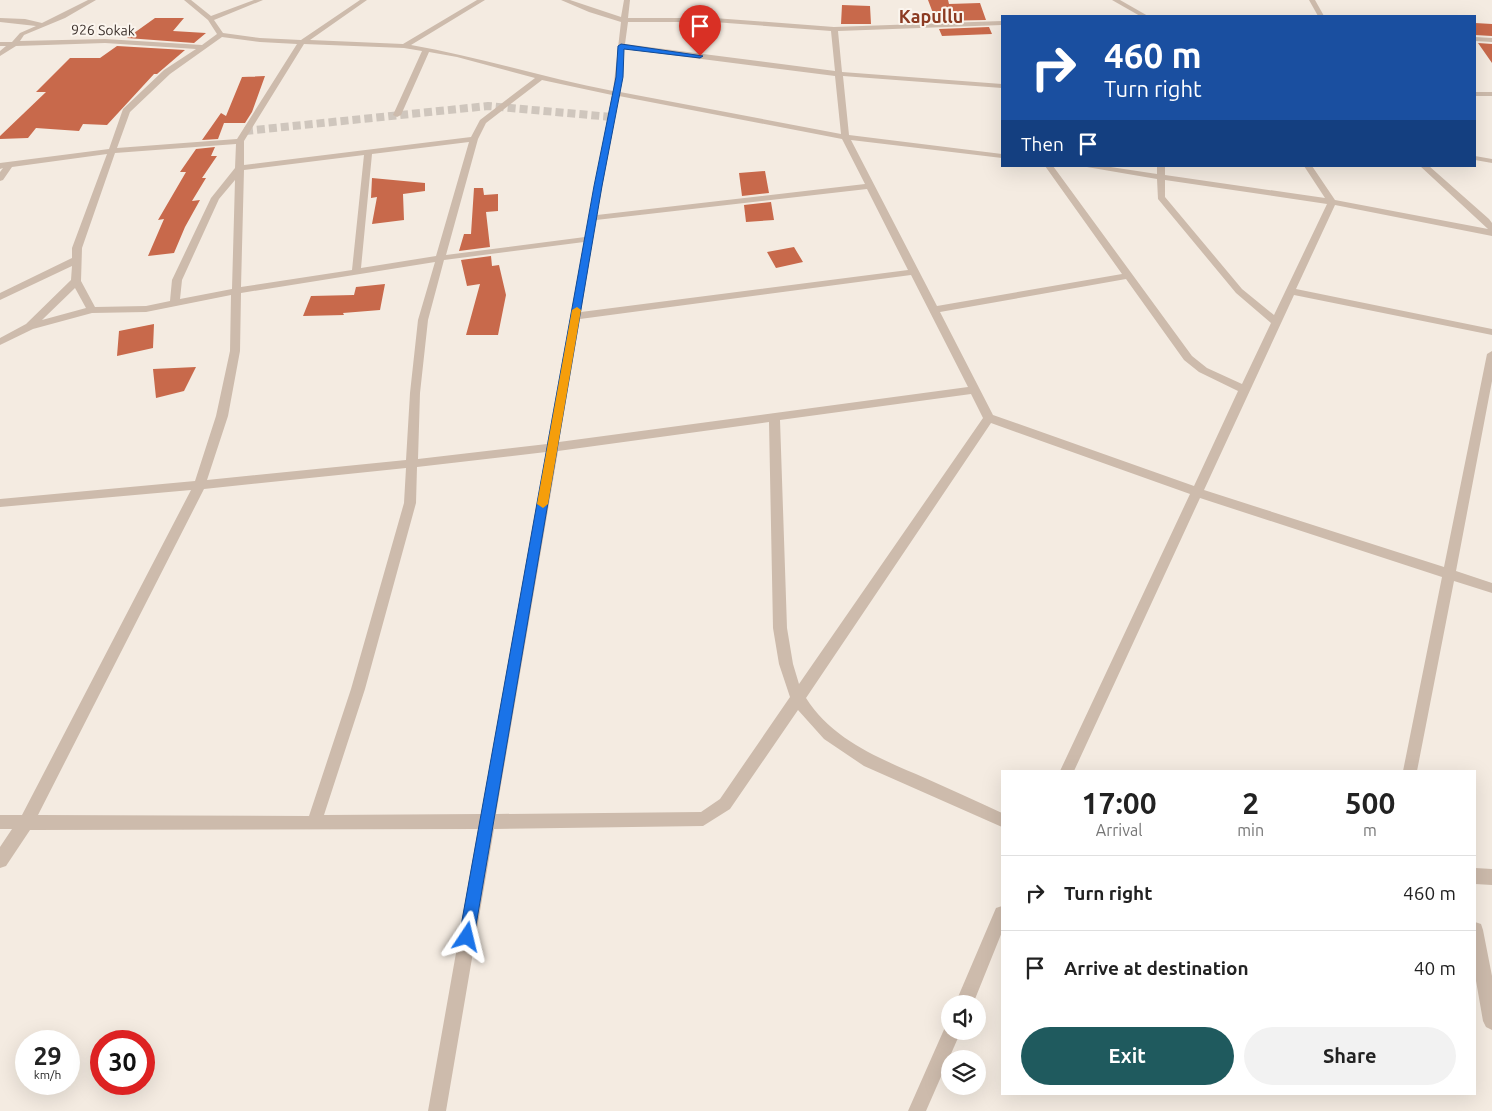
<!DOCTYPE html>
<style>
:root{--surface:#fff;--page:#f2f2f2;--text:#222;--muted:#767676;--line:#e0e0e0;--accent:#1f5a5e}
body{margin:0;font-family:Ubuntu,sans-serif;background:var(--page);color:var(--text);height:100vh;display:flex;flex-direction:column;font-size:19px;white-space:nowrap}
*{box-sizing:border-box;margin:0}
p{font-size:16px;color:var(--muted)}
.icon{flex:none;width:28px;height:28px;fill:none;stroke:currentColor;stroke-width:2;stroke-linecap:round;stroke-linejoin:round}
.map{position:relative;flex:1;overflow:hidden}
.panel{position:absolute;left:1001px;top:770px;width:475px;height:325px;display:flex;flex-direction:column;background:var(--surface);border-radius:0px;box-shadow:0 5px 20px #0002}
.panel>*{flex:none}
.hud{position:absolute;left:1001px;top:15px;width:475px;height:152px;border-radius:0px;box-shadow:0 5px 20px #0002;background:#1a4fa0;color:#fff;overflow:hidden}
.controls{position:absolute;left:941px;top:995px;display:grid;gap:10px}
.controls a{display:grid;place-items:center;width:45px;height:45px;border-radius:50%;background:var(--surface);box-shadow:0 5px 20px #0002;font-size:25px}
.speed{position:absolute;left:15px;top:1030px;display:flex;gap:10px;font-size:25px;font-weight:700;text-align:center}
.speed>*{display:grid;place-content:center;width:65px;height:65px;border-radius:50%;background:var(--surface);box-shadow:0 5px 20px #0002;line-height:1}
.speed small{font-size:12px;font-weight:400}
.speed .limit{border:8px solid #d22;background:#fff;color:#111}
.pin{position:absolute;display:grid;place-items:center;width:42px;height:42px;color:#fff;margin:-51px -21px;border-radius:50% 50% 50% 0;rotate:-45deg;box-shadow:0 0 5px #0007}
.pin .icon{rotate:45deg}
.me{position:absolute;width:55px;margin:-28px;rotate:10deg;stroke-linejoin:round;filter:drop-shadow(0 0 4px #0008)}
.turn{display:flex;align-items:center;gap:18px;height:105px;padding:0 20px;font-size:22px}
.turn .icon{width:65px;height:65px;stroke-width:2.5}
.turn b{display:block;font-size:35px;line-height:42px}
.then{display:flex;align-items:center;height:48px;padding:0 20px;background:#0003;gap:10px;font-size:19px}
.eta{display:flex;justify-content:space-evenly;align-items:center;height:85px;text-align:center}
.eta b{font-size:30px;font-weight:600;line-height:35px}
.cta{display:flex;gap:10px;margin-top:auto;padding:10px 20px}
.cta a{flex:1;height:58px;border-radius:30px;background:var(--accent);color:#fff;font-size:20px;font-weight:600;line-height:58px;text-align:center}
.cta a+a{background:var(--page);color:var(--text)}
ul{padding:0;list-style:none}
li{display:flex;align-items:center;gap:15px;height:75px;padding:0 20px;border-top:1px solid var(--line)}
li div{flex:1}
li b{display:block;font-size:19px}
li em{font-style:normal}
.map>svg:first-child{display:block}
.building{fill:#c8694b}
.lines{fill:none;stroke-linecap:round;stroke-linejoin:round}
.minor-tunnel{stroke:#cfc6bd;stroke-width:8;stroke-dasharray:8 4;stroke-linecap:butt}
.minor{fill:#cdbbac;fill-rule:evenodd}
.route{fill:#1a73e8;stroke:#114b97}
.slow{fill:#f59e0b}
.labels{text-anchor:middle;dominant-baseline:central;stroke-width:4;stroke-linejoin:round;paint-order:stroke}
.far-street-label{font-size:14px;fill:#3b302b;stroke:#fbf5ee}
.far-district-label{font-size:18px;font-weight:bold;fill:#8c3b22;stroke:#fbf5ee}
</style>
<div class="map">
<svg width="1492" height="1111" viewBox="0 0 1492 1111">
<rect width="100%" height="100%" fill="#f4ebe1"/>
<path class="building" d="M928,0h20l1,4 31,-1 6,17 -50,1z
M842,5l28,1 1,18h-30z
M155,18h29l-11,13 33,2 -12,10 -67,-5z
M1475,23l17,1v12l-17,-1z
M989,27l3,7 -50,2 -3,-7z
M1478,43l14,1v19z
M117,46l68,4 -28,24h-3l-47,51 -24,-1 -4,7 -43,-3 -8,10 -28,1v-3l46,-44h-10l34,-34h30z
M265,76l-13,36 -7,11h-21l-6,16 -16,1 19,-27 5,3 16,-39z
M215,147l-4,9h6l-15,22h4l-14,23 8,-1 -15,27 -11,26 -26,3 16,-37 -6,1 28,-48h-6l16,-23z
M765,171l4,22 -27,3 -3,-23z
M372,178l53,5v8l-22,3 1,26 -32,4 5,-27 -6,1z
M474,188h9l1,7 14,-1v17l-12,1 4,35 -31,4 5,-17h7z
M771,202l3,18 -28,2 -2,-17z
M794,247l9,15 -27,6 -9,-16z
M491,256l1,10 7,-1 7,30 -8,40h-32l14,-51 -13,2 -6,-26z
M385,284l-5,26 -37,3 1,2 -41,1 8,-20 43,-1 2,-8z
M154,324l-1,24 -36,8 2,-25z
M196,367l-12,24 -28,7 -3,-29z"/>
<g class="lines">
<path class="minor-tunnel" d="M245,131l243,-25 124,11"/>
<path class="minor" d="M88,0h8l-31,18 -41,17 -4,6 85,-2 97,6 15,-11 -9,-14 -24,-20h7l20,16 43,-16h9l-49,20 9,13 37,5 41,2 59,-40h7l-57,40 93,4 74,-44h8l-74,45c69,12 133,33 202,46l8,-69 -32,-10 -28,-12h9l51,17 3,-17h6l-2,18h86l120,9 168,-6v4l-164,6 4,41 160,12v4l-159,-12 6,59 153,19v4l-151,-18 86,166 185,-32 -77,-108h8l139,190 15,12 35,16 29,-61 -35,-30 -78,-94 -1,-20 -76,-13h23l53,8v-8h8v9l160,23 -21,-32h8l23,34 153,29 -68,-63h9l60,53 3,4v13l-157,-31 -39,84 196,40v6l-198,-40 -90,195 240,77 43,-213 5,-3v30l-36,190 36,12v10l-38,-12 -37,190h-14l39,-194 -242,-79 -126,273h-14l130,-277 -199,-71 -185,275c26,42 75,61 119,80 26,12 52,23 77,35v14l-138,-61 -40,-27 -26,-29 -68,99 -27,17 -209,3 -48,282h-18l50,-282 -448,1 -24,36 -6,2v-21l12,-18h-12v-14h22l169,-325 -191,17v-8l195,-18 21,-65 14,-65 1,-56 -85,17 -54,1 -59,16 -33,16v-7l26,-14 45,-44 1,-14 -72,34v-7l72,-35v-10l35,-94 -95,13 -9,13 -3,1v-9l3,-4 -3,1v-6l109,-14 14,-40 41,-39 32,-21 -91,-6 -89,3 -16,10v-5l6,-5h-6v-4h12l8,-9 16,-7 -36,-4v-4l25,1 17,4zM628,22h86l117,9 4,40 -210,-27zM222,37l38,5 37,2 -60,95 -120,9 13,-36 40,-38zM304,44l100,4 18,3 -29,64 4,2 4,-2 28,-63 28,5 78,21 -55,42 -9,17 -227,28v-24zM624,49l211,27 6,58 -221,-42zM542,80l70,15 -27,142 -139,18 32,-116 8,-16zM619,96l223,43 23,45 -268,31zM469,142l-33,114 -75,12 11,-114zM236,144l-1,24 -24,30 -39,82 -2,21 -24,5 -51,1 -14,-26 1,-33 33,-95zM364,155l-12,115 -111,17 3,-117zM235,180l-3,109 -52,10 2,-19 37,-81zM1165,180l162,24 -53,111 -32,-26 -77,-92zM867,189l41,81 -327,42 15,-92zM584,242l-37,202 -129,15 2,-66 8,-73 16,-60zM435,262l-17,58 -8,73 -4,67 -199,20 21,-64 12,-65 1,-58zM911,275l57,112 -409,55 21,-123zM1126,279l58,81 15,12 39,19 -44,95 -201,-71 -53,-103zM75,288l11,20 -44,12zM971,394l12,24 -184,266 -6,-20 -6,-36 -7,-208zM769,422l4,206 6,36 11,33 -70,102 -19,13 -205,2 62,-363zM546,452l-65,362 -157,1 41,-126 51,-186 1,-36zM406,468l-2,35 -53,186 -42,127 -271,-1 166,-326z
M1112,0h8l28,16h-8z
M1309,0h6l9,16h-6z
M1475,37l17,1v4l-17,-1z
M1475,92h17v4h-17z
M1475,156l17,3v4l-17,-3z
M1475,868l17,1v16l-17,-1z
M1002,906v26l-29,72h-18l41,-96z
M1475,922l6,2 2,6 9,46v54l-6,-3 -3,-6 -8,-46z
M950,1023v8h11l-35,80h-18l38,-86z"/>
</g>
<path class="route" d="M621,44l82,12 -3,2 -76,-9 -1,28 -21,109 -128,751 -2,5 -5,3 -6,-3 -2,-5 135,-751 22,-109 2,-31z"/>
<path class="slow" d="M577,307l4,3 -33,194 -5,4 -6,-4 35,-194z"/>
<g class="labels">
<g class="far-street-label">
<text transform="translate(103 30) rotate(1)">926 Sokak</text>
</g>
<g class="far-district-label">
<text x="931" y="16">Kapullu</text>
</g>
</g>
</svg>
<div class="controls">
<a><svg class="icon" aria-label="sound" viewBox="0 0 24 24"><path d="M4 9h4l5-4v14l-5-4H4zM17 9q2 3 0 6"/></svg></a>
<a><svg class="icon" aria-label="layers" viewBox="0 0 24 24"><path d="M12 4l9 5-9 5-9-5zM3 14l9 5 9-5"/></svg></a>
</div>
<div class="speed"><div>29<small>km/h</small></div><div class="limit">30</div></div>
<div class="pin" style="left:700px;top:56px;background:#d93025"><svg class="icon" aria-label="arrive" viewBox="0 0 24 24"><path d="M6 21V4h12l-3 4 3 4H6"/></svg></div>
<svg class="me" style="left:467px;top:937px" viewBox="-20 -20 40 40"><path d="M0-17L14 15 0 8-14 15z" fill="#1a73e8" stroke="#fff" stroke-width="4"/></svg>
<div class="hud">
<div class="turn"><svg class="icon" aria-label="right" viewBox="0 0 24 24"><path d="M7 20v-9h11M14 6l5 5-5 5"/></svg><div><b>460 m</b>Turn right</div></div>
<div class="then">Then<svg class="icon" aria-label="arrive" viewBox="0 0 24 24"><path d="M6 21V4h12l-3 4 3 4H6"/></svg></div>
</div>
<section class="panel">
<div class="eta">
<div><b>17:00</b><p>Arrival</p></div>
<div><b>2</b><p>min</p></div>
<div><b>500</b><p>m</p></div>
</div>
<ul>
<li><svg class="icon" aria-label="right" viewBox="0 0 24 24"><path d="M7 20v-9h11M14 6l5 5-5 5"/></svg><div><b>Turn right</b></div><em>460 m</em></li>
<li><svg class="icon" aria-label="arrive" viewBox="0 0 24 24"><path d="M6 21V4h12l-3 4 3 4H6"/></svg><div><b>Arrive at destination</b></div><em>40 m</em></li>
</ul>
<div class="cta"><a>Exit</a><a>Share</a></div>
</section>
</div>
